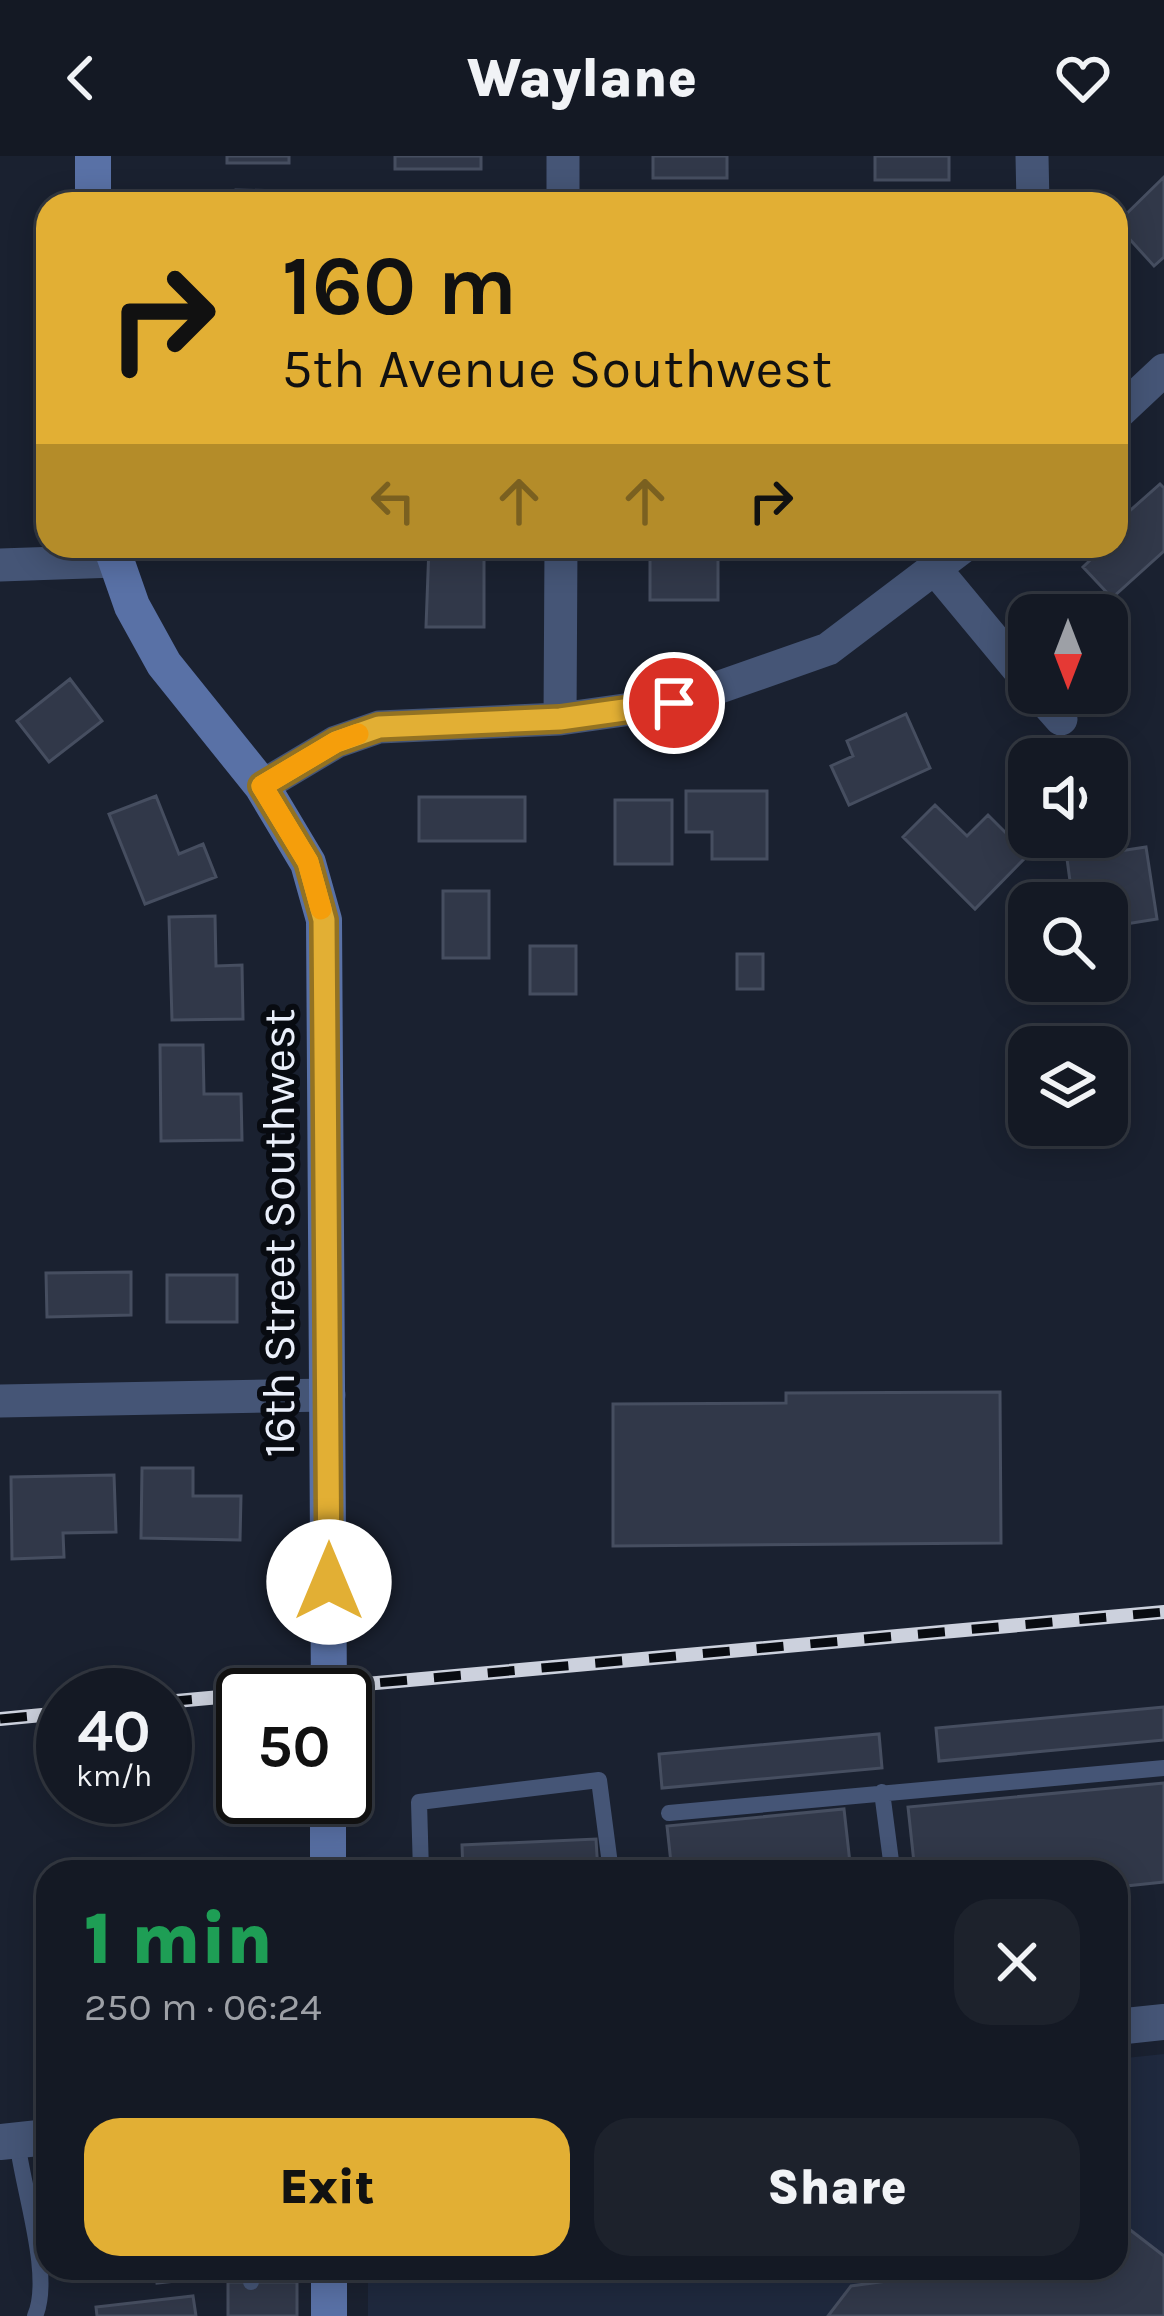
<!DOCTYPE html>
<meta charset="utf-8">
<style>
:root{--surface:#141924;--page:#1d222c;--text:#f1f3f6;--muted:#9da0a6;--line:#333841;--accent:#e2af34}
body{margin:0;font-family:Karla,sans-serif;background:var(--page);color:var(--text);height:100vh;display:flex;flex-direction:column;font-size:45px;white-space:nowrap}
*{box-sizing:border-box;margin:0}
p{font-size:39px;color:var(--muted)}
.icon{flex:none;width:66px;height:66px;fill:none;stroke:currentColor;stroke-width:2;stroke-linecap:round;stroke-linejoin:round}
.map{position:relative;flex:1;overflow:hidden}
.details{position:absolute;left:36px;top:1704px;width:1092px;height:420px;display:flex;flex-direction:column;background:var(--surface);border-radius:36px;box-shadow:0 6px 30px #0003,0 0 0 3px var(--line)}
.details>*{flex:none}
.banner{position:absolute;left:36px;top:36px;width:1092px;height:366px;border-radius:36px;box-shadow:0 6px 30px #0003,0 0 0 3px var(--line);background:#e2af34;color:#111;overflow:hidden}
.needle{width:78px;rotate:180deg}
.buttons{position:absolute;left:1008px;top:438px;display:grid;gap:24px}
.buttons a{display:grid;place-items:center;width:120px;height:120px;border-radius:24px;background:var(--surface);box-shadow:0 6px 30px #0003,0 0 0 3px var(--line);font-size:60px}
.speed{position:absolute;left:36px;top:1512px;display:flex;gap:24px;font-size:60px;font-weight:700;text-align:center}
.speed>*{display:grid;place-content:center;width:156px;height:156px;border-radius:50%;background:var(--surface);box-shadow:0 6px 30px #0003,0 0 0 3px var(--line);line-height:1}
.speed small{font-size:30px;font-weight:400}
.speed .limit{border:6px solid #111;border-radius:18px;background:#fff;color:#111}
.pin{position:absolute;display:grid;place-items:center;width:102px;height:102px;color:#fff;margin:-51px;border:6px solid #fff;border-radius:50%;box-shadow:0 3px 12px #0007}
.me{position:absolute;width:132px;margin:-66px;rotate:0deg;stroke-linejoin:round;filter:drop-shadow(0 0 9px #0008)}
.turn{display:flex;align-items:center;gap:42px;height:252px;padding:0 48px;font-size:54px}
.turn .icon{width:156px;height:156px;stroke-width:2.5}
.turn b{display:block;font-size:84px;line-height:102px}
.lanes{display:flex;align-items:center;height:114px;padding:0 48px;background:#0003;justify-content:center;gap:60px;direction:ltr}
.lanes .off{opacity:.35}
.round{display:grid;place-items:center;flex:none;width:126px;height:126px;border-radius:36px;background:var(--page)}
.headline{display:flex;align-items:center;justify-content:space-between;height:204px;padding:0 48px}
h1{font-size:72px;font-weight:800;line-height:90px;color:#1e9e55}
.action{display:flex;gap:24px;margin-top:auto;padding:24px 48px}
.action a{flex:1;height:138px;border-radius:36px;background:var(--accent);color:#111;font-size:48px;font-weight:800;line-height:138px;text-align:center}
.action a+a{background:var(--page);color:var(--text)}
header{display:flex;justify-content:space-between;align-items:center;height:156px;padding:0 48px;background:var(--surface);font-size:54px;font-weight:800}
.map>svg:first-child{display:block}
.built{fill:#1f293e}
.building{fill:#313849;stroke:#464e60;stroke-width:3}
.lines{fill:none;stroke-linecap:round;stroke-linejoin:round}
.service{stroke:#455576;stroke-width:16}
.minor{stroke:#455576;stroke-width:33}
.tertiary{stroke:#455576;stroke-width:36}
.secondary{stroke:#5971a6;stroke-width:36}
.rail-casing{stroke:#ccd1dd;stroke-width:14}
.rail{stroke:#080b11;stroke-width:9;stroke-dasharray:27;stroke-linecap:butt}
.route-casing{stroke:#937222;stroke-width:30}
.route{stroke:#e2af34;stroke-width:21}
.slow{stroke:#f59e0b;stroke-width:21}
.labels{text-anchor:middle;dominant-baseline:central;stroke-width:12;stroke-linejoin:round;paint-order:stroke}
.street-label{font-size:45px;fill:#eaeffa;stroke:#080b11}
</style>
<header><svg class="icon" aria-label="back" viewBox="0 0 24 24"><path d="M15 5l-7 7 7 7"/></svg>Waylane<svg class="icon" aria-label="heart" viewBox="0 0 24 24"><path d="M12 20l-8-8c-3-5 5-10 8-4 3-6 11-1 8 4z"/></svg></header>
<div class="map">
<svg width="1164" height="2160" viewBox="0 0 1164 2160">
<rect width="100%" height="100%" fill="#1a2130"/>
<path class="built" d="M1164,1898v262h-796v-48h748v-209z"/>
<path class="building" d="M227,0h62v7h-62z
M395,0h86v13h-86z
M653,0h74v22h-74z
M875,0h74v24h-74z
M1164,21v80l-10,9 -38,-42z
M236,34l50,1v13h-50z
M895,43h49v5h-49z
M1160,328l4,4v63l-52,47 -29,-31 22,-21h11v-23z
M429,390h55v81h-58z
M650,390h68v54h-68z
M70,523l32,42 -53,41 -32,-41z
M906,558l24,54 -81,37 -18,-39 22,-10 -6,-15z
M686,635h81v68h-55v-27h-26z
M156,640l23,58 24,-10 13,33 -71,27 -36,-90z
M419,641h106v44h-106z
M615,644h57v64h-57z
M935,649l32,31 21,-21 40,40 -53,54 -72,-72z
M1146,691l11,72 -50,8v-24h-34l-6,-44z
M443,735h46v67h-46z
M215,760l1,50 26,-1 1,54 -71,1 -3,-103z
M530,790h46v48h-46z
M737,798h26v35h-26z
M160,889h43l1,49h37l1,46 -81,1z
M131,1116v43l-84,2 -1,-44z
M167,1119h70v47h-70z
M1000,1236l1,151 -388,3v-142l173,-1v-10z
M142,1312h51v28h48l-1,44 -99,-2z
M114,1319l2,57 -53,1 1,24 -52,2 -1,-82z
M1164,1551v33l-225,21 -3,-33z
M879,1578l3,34 -220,20 -3,-34z
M1164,1627v99l-48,5v-15h-201l-7,-65z
M844,1653l7,63h-179l-5,-46z
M596,1683l2,33h-135l-1,-27z
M1116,2063l48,37v60h-336l23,-30 130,-18h135z
M155,2112h39l1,11 -38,4z
M228,2126h69v34h-69z
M193,2140l3,20h-99l-1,-9z"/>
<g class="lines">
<path class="service" d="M882,1636l9,69
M669,1657l495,-45
M421,1716l-2,-70 180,-22 12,92
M17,1984c5,47 36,136 18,176
M251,2112v14"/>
<path class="minor" d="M1032,0l1,48
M563,48v-48
M1116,259l48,-45
M0,409l116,-4
M936,414l93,112
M1038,537l23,26
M560,563l1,-173
M262,630l74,-44 43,-15 181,-8 114,-16 154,-54 136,-103
M0,1245l329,-6"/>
<path class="tertiary" d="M1116,1871l48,-5
M0,1986l48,-5"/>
<path class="secondary" d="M93,48v-48
M111,390l21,60 32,58 98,122 46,77 16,57 5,775
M328,1716v-75
M329,2112v48"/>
<defs>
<path id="rail" d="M165,1546l999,-90
M0,1563l63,-6"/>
</defs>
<use href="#rail" class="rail-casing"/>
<use href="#rail" class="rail"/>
</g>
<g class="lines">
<defs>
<path id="route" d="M329,1426l-5,-662 -16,-58 -46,-76 74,-44 43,-15 181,-8 114,-16"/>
</defs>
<use href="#route" class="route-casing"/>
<use href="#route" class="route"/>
<path class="slow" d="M321,753l-13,-47 -46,-76 74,-44 22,-8"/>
</g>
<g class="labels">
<g class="street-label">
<text transform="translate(279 1077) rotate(-90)">16th Street Southwest</text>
</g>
</g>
</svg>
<div class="buttons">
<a><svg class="needle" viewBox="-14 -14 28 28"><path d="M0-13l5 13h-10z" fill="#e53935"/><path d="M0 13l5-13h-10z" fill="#9da0a6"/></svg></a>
<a><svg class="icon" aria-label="sound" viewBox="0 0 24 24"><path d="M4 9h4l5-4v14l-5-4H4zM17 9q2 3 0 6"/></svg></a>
<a><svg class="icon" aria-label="search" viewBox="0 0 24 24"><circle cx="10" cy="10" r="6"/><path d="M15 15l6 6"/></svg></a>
<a><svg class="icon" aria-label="layers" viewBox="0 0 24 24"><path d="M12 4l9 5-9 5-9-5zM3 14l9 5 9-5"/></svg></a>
</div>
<div class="speed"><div>40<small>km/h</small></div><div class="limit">50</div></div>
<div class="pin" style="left:674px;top:547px;background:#d93025"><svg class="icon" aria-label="arrive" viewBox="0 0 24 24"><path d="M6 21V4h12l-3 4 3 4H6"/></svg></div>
<svg class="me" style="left:329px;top:1426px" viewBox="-20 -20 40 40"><circle r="19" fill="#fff"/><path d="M0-13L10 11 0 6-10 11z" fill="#e2af34"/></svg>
<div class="banner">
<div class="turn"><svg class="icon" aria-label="right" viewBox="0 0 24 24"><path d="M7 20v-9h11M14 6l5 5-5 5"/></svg><div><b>160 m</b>5th Avenue Southwest</div></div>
<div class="lanes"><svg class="icon off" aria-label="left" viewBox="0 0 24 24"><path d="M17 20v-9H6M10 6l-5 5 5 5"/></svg><svg class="icon off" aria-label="ahead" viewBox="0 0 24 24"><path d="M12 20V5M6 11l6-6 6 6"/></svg><svg class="icon off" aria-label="ahead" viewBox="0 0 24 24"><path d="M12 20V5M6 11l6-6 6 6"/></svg><svg class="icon" aria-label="right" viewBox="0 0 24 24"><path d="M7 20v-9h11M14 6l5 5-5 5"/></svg></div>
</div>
<section class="details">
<div class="headline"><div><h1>1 min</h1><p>250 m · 06:24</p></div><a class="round"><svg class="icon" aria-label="close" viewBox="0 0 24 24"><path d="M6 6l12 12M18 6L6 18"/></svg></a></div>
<div class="action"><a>Exit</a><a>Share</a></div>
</section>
</div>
